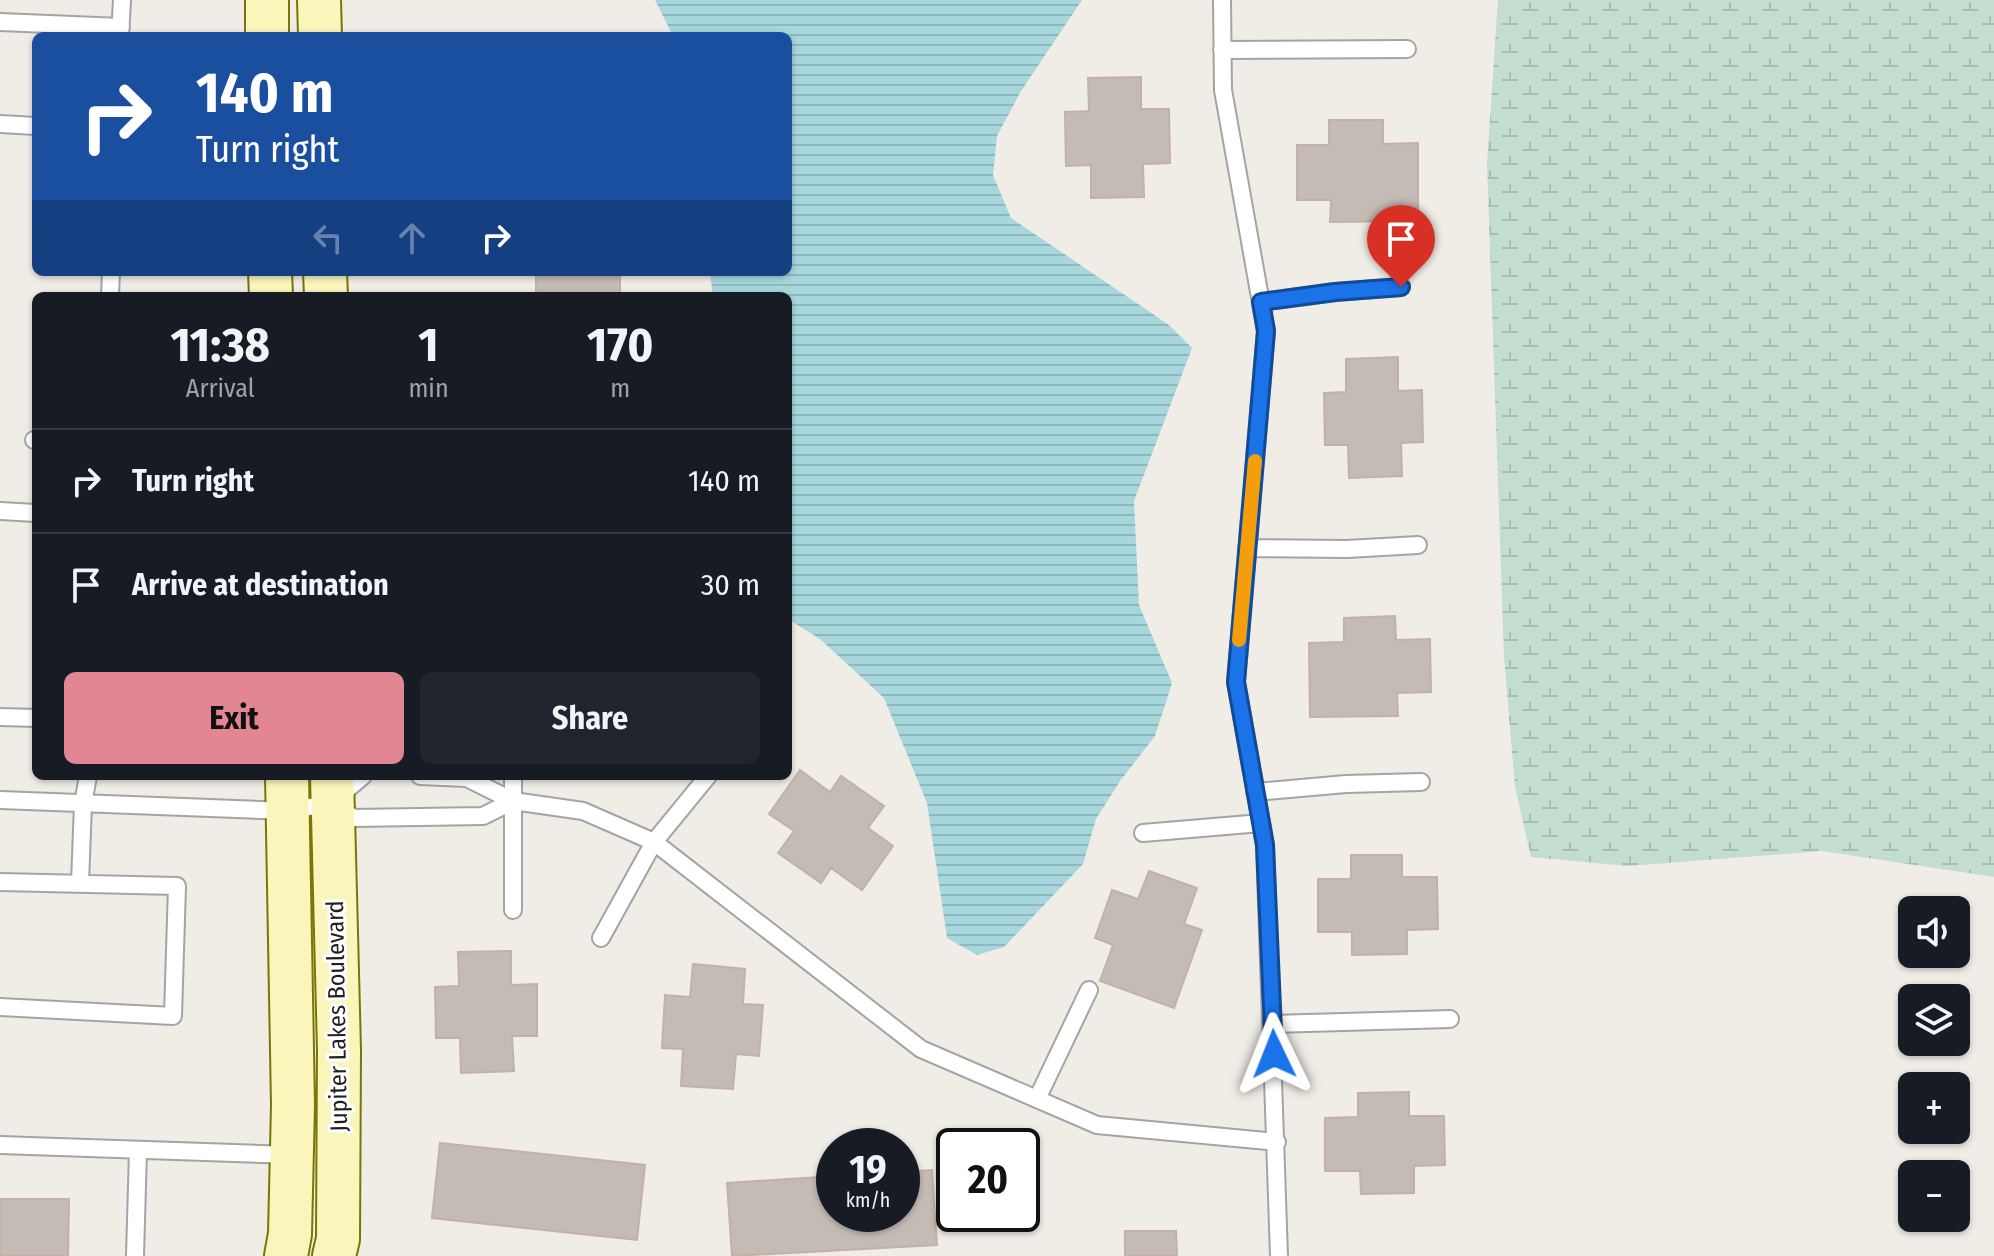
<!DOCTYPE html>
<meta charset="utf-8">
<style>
:root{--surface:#171b24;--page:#20242c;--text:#f1f3f6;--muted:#9ea1a6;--line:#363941;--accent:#e18692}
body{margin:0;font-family:"Fira Sans Condensed",sans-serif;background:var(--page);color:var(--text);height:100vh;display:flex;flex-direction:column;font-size:30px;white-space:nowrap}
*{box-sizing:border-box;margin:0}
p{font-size:26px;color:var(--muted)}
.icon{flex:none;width:44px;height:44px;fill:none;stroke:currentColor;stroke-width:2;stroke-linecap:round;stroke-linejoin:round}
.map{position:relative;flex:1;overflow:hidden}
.details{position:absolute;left:32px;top:292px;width:760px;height:488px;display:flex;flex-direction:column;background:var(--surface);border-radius:12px;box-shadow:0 2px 6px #0004}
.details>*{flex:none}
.guide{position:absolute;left:32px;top:32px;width:760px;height:244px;border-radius:12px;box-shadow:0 2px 6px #0004;background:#1a4fa0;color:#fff;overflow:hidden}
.buttons{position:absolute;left:1898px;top:896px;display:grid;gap:16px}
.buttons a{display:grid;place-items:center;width:72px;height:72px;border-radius:12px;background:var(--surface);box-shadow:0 2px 6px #0004;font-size:40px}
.speed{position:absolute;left:816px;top:1128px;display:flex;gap:16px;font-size:40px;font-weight:700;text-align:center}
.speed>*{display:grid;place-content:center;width:104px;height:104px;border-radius:50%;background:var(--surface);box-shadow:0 2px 6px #0004;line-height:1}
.speed small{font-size:20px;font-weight:400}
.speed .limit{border:4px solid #111;border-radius:12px;background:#fff;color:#111}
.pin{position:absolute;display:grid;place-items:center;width:68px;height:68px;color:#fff;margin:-82px -34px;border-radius:50% 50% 50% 0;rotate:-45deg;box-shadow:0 0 8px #0007}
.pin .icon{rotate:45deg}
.me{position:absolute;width:88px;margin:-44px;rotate:358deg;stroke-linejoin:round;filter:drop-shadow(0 0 6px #0008)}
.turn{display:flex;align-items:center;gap:28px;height:168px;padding:0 32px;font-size:36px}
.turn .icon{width:104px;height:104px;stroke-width:2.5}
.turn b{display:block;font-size:56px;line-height:68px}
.lanes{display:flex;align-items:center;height:76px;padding:0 32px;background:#0003;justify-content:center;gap:40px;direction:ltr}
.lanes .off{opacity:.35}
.eta{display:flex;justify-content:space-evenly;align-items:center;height:136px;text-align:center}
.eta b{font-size:48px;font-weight:700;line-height:56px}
.button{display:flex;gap:16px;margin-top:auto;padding:16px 32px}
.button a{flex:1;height:92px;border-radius:12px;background:var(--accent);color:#111;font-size:32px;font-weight:700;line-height:92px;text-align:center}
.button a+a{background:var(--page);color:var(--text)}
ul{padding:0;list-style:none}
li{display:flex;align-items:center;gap:24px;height:104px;padding:0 32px;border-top:2px solid var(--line)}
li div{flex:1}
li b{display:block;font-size:30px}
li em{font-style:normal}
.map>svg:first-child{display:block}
.wetland{fill:url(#wetland-marsh)}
.water{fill:url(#water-rules)}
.building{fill:#c5bbb5;stroke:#c2b1a8;stroke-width:2}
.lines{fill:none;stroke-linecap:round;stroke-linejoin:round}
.lane-casing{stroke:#a4a4a4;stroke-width:20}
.secondary-casing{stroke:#787705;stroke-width:46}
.lane{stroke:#fff;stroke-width:16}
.secondary{stroke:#f9f5bb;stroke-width:42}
.route-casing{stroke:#114b97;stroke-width:20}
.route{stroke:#1a73e8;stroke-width:14}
.slow{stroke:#f59e0b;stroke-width:14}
.labels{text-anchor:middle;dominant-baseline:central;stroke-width:6;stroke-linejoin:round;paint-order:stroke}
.street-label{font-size:24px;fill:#202020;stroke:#fff}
</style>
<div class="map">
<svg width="1994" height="1256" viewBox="0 0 1994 1256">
<defs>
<pattern id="wetland-marsh" width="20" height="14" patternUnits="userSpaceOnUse" patternTransform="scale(2)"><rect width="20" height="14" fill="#c3decf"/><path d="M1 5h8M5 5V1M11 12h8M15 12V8" fill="none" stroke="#a7beb1"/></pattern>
<pattern id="water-rules" width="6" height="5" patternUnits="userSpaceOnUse" patternTransform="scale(2)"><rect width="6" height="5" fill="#a7d7dd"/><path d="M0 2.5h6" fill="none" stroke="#8fb8bd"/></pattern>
</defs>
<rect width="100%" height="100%" fill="#f0ece6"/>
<path class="wetland" d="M1498,0h496v877l-172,-26 -194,15 -97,-9 -16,-70 -11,-130 -17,-494z"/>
<path class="water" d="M655,0h427l-61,91 -24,45 -4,39 18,43 158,107 23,23 -58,153 5,104 33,78 -17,53 -35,45 -24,38 -13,45 -79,83 -27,8 -30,-17 -20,-135 -43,-105 -64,-59 -32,-20v-323h-75l-3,-24h78v-236h-115z"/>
<path class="building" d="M1141,77v32h28l1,54 -27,1 1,33 -53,1v-33l-25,1 -1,-54 24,-1 -1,-33z
M1329,120h54v24l35,-1v78l-88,1 1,-22h-34v-55h32z
M536,272h84v24h-84z
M1398,357v34l24,-1 1,52 -22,1 1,33 -53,2 -1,-33h-23l-1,-52 22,-1v-33z
M1395,616l1,24 34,-1 1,53 -34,1 1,23 -88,1 -1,-74 35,-1v-24z
M800,770l30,22 11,-16 43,30 -16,22 25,18 -31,44 -31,-22 -10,15 -43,-30 16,-22 -25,-17z
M1351,855h51v22h35l1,52 -31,1v24l-55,1v-23h-34v-53h33z
M1149,871l48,17 -13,36 18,6 -28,78 -74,-27 13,-36 -18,-7 17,-48 26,9z
M511,951v34l26,-1v52h-25l2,35 -53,2 -1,-35h-24l-1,-51 24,-1 -1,-34z
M693,964l52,5 -2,35 20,1 -4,51 -23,-2 -3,35 -52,-3 2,-37 -21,-1 3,-53 25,2z
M1409,1092v24h35l1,49 -31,1v27l-53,1 -1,-23h-35v-53l33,-1v-24z
M440,1143l205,22 -8,75 -205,-22z
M932,1170l5,75 -205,11 -5,-73 107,-7v38h68v-42z
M0,1199h69l-1,57h-68z
M1125,1231h51l1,25h-52z"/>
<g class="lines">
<defs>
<path id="lane" d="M1222,0l1,90 43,241 -30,351 29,163 14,411
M0,22l121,5
M120,36l2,-36
M1222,50l185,-1
M0,124l36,2
M110,296l1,-24
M1261,302l74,-10 66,-5
M34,440h2
M0,511l36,2
M1247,548l100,1 71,-4
M0,717l36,1
M420,776l47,2 46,23 70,10 71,31 267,207 176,76 180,17
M1255,792l91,-8 75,-2
M0,800l289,11 42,-8 32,-27
M337,807l17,11 129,-2 30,-15
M1143,833l118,-10
M0,882l177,4 -4,130 -173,-9
M80,883l3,-79 5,-28
M513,910v-134
M601,938l53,-96 54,-66
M1272,1024l178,-5
M1037,1099l52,-109
M0,1145l291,10
M135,1256l3,-106"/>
<path id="secondary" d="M267,0v36
M319,0l1,36
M270,272l1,24
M325,272l1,24
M332,776l7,274 -1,189 -4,17
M286,1256l4,-22 3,-129 -6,-329"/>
</defs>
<use href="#lane" class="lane-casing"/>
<use href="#secondary" class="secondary-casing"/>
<use href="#lane" class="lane"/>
<use href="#secondary" class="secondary"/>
</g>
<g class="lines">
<defs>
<path id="route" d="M1274,1054l-9,-209 -29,-163 30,-351 -5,-29 74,-10 66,-5"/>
</defs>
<use href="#route" class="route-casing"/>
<use href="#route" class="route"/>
<path class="slow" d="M1239,640l16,-179"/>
</g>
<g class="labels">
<g class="street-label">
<text transform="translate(337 1016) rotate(-91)">Jupiter Lakes Boulevard</text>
</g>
</g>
</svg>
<div class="buttons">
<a><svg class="icon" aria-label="sound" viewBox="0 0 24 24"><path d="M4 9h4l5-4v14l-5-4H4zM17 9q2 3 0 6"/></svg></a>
<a><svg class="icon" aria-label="layers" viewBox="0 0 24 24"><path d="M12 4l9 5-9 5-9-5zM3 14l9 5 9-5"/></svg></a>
<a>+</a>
<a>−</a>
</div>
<div class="speed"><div>19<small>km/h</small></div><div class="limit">20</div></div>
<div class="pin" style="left:1401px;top:287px;background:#d93025"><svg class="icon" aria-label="arrive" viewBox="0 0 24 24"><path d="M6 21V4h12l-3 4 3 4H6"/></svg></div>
<svg class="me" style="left:1274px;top:1054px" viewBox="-20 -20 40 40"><path d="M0-17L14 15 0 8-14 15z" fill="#1a73e8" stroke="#fff" stroke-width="4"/></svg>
<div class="guide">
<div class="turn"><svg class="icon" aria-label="right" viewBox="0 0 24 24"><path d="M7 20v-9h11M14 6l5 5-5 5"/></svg><div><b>140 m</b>Turn right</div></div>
<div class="lanes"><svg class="icon off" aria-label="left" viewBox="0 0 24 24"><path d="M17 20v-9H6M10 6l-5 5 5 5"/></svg><svg class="icon off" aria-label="ahead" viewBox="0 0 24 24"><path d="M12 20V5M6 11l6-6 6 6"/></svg><svg class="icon" aria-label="right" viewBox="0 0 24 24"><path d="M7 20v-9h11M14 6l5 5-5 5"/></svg></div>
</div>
<section class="details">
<div class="eta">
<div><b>11:38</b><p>Arrival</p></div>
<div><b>1</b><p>min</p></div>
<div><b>170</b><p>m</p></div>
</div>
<ul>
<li><svg class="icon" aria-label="right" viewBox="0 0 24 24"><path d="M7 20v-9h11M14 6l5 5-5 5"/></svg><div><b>Turn right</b></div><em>140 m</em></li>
<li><svg class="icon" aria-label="arrive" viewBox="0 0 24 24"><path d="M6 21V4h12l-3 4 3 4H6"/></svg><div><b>Arrive at destination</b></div><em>30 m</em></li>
</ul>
<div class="button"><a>Exit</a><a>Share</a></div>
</section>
</div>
